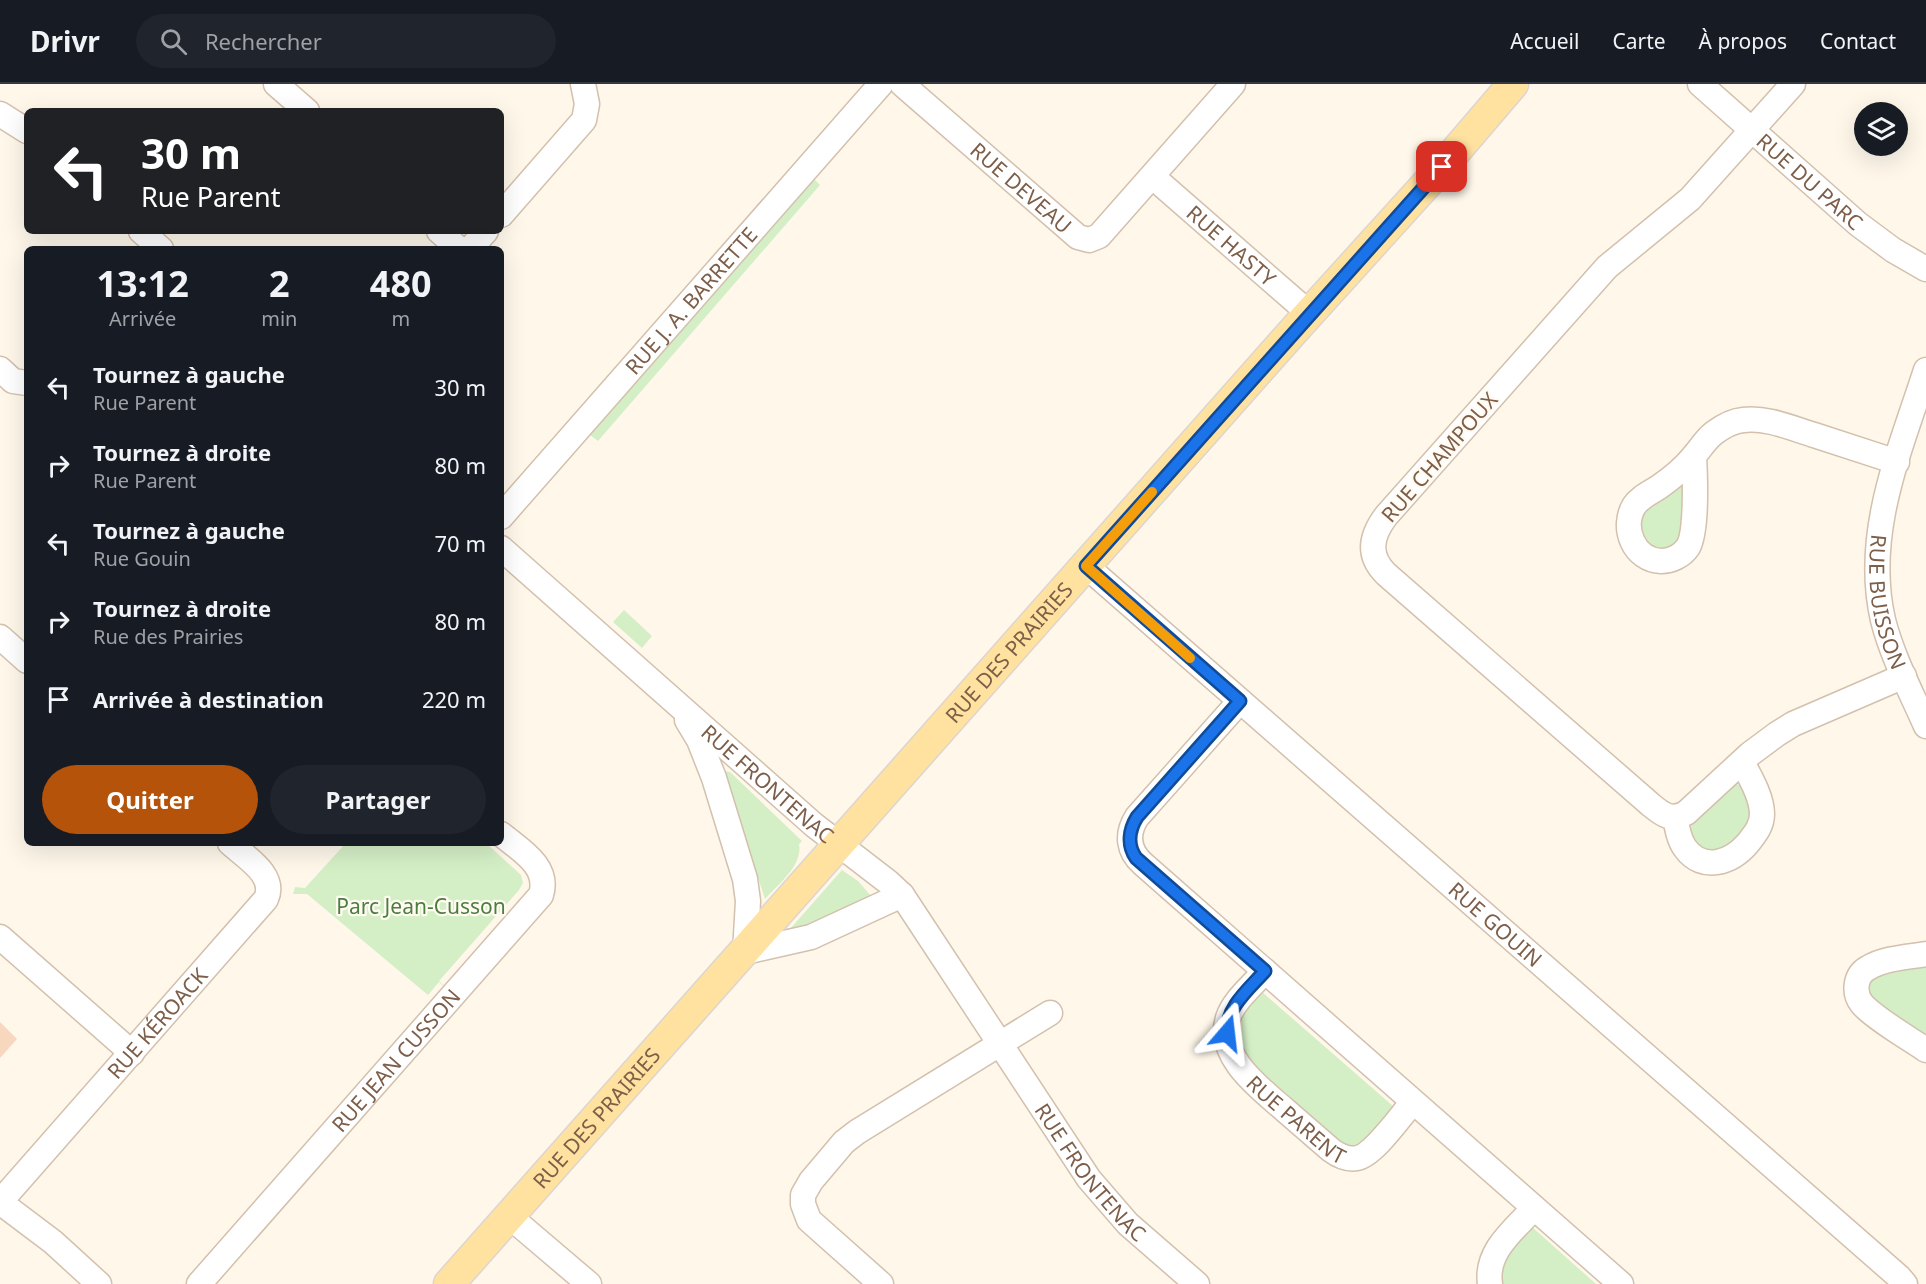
<!DOCTYPE html>
<html lang="fr">
<meta charset="utf-8">
<style>
:root{--surface:#171b24;--page:#20242c;--text:#f1f3f6;--muted:#9ea1a6;--line:#363941;--accent:#b45309}
body{margin:0;font-family:"Noto Sans",sans-serif;background:var(--page);color:var(--text);height:100vh;display:flex;flex-direction:column;font-size:22px;white-space:nowrap}
*{box-sizing:border-box;margin:0}
p{font-size:20px;color:var(--muted)}
.icon{flex:none;width:33px;height:33px;fill:none;stroke:currentColor;stroke-width:2;stroke-linecap:round;stroke-linejoin:round}
.map{position:relative;flex:1;overflow:hidden}
.side{position:absolute;left:24px;top:162px;width:480px;height:600px;display:flex;flex-direction:column;background:var(--surface);border-radius:9px;box-shadow:0 6px 24px #0002}
.side>*{flex:none}
.guide{position:absolute;left:24px;top:24px;width:480px;height:126px;border-radius:9px;box-shadow:0 6px 24px #0002;background:#202124;color:#fff;overflow:hidden}
.tools{position:absolute;left:1854px;top:18px;display:grid;gap:12px}
.tools a{display:grid;place-items:center;width:54px;height:54px;border-radius:50%;background:var(--surface);box-shadow:0 6px 24px #0002;font-size:30px}
.pin{position:absolute;display:grid;place-items:center;width:51px;height:51px;color:#fff;margin:-26px;border-radius:12px;box-shadow:0 3px 9px #0006}
.me{position:absolute;width:66px;margin:-33px;rotate:17deg;stroke-linejoin:round;filter:drop-shadow(0 0 4px #0008)}
.turn{display:flex;align-items:center;gap:21px;height:126px;padding:0 18px;font-size:27px}
.turn .icon{width:78px;height:78px;stroke-width:2.5}
.turn b{display:block;font-size:42px;line-height:51px}
.eta{display:flex;justify-content:space-evenly;align-items:center;height:102px;text-align:center}
.eta b{font-size:36px;font-weight:700;line-height:42px}
.button{display:flex;gap:12px;margin-top:auto;padding:12px 18px}
.button a{flex:1;height:69px;border-radius:36px;background:var(--accent);color:#fff;font-size:24px;font-weight:700;line-height:69px;text-align:center}
.button a+a{background:var(--page);color:var(--text)}
ul{padding:0;list-style:none}
li{display:flex;align-items:center;gap:18px;height:78px;padding:0 18px}
li div{flex:1}
li b{display:block;font-size:22px}
li em{font-style:normal}
header{display:flex;align-items:center;gap:36px;box-sizing:border-box;height:84px;padding:0 30px;background:var(--surface);border-bottom:2px solid var(--line)}
header strong{font-size:28px}
nav{display:flex;gap:33px;margin-inline-start:auto;font-size:21px}
.search{width:420px;height:54px;background:var(--page);display:flex;align-items:center;gap:15px;box-sizing:border-box;padding:0 21px;border-radius:33px;color:var(--muted);font-size:22px}
.map>svg:first-child{display:block}
.green{fill:#d4efc6}
.building{fill:#f7d8be}
.lines{fill:none;stroke-linecap:round;stroke-linejoin:round}
.minor-casing{stroke:#d3c0ad;stroke-width:27}
.major-casing{stroke:#ddd5d0;stroke-width:33}
.minor{stroke:#fff;stroke-width:24}
.major{stroke:#ffe1a0;stroke-width:30}
.route-casing{stroke:#114b97;stroke-width:15}
.route{stroke:#1a73e8;stroke-width:10}
.slow{stroke:#f59e0b;stroke-width:10}
.labels{text-anchor:middle;dominant-baseline:central;stroke-width:4.5;stroke-linejoin:round;paint-order:stroke}
.street-label{font-size:21px;fill:#7d5e49;stroke:#fffbf2}
.park-label{font-size:21px;fill:#4c7e3d;stroke:#fffbf2}
</style>
<header>
<strong>Drivr</strong>
<div class="search"><svg class="icon" aria-label="search" viewBox="0 0 24 24"><circle cx="10" cy="10" r="6"/><path d="M15 15l6 6"/></svg>Rechercher</div>
<nav><a>Accueil</a><a>Carte</a><a>À propos</a><a>Contact</a></nav>
</header>
<div class="map">
<svg width="1926" height="1200" viewBox="0 0 1926 1200">
<rect width="100%" height="100%" fill="#fef7ea"/>
<path class="green" d="M814,95l6,6 -222,256 -8,-6z
M1684,398v50l-11,18h-21l-14,-20 3,-18z
M624,526l28,26 -10,12 -29,-26z
M725,687l5,1 72,69 -3,3c4,22 -21,40 -34,55l-41,-125z
M1735,700l6,1 11,24v9l-21,29 -14,6 -18,-3 -11,-18 1,-4z
M346,759h140l35,32 2,8 -4,7 -80,91 15,14 -15,-13 -11,13 -121,-101h-14l2,-7 10,1z
M842,786l16,11 13,15 -80,35 -1,-2z
M1926,879v75l-57,-38 -4,-12 6,-12z
M1262,908l131,114c-12,14 -30,45 -50,39 -26,-23 -103,-78 -107,-112 -2,-16 16,-31 26,-41z
M1532,1143l64,57h-93c-8,-23 14,-41 29,-57z"/>
<path class="building" d="M0,938l17,17 -17,19z"/>
<g class="lines">
<defs>
<g id="minor">
<path d="M276,0l31,27"/>
<path id="s1" d="M902,0l176,153 11,3 10,-4 134,-152"/>
<path id="s2" d="M1700,0l158,140 35,26 33,19"/>
<path d="M1793,0l-103,115 -83,68 -221,249c-15,20 -19,39 0,58l265,231c12,10 20,16 35,8l64,-59 27,-20 16,-10 111,-48"/>
<path d="M0,30l27,17"/>
<path id="s3" d="M1153,93l157,137"/>
<path d="M501,131l83,-95 3,-16 -4,-20"/>
<path d="M141,147l20,18"/>
<path d="M439,147l20,18"/>
<path d="M470,165l16,-18"/>
<path d="M0,285l13,12 14,2"/>
<path id="s4" d="M1926,286c-26,81 -63,163 -43,250 9,36 28,72 43,106"/>
<path d="M1694,372c1,19 3,76 -6,91 -6,9 -17,14 -27,14 -27,-1 -40,-33 -27,-55 6,-9 16,-13 25,-19 13,-9 25,-19 34,-30 8,-9 12,-17 21,-24 8,-6 19,-12 29,-13 24,-3 48,8 71,15 27,9 55,18 83,27"/>
<path id="s5" d="M501,433l380,-433"/>
<path id="s6" d="M501,464l313,277 74,57 14,13 187,284 39,45 69,60"/>
<path id="s7" d="M1086,482l813,711 6,7"/>
<path d="M0,553l27,24"/>
<path d="M1240,617l-103,116c-11,17 -9,34 6,47l478,420"/>
<path d="M687,636l12,20 15,38 31,101 3,22 -3,51 66,-15 91,-42"/>
<path d="M1675,733c2,11 4,23 10,31 18,25 47,14 63,-5 7,-9 14,-17 14,-29 0,-17 -12,-37 -20,-52"/>
<path d="M0,853l132,116"/>
<path d="M1926,870c-18,3 -42,4 -58,14 -13,7 -15,25 -6,36 12,14 48,35 64,46"/>
<path id="s8" d="M1265,887c-12,14 -31,29 -37,47 -12,39 33,71 58,93 15,13 30,26 45,39 8,6 16,10 26,8 17,-3 44,-43 56,-56"/>
<path id="s9" d="M0,1118l266,-303c11,-24 -21,-42 -36,-56"/>
<path d="M0,1118l53,40 46,42"/>
<path d="M509,1132l80,68"/>
<path id="s10" d="M199,1200l342,-389c9,-29 -21,-45 -40,-61"/>
<path d="M881,1200l-72,-64 -6,-16v-9l8,-14 33,-39 13,-10 193,-119"/>
<path d="M1490,1200c-5,-33 25,-55 44,-76"/>
</g>
<g id="major">
<path id="s11" d="M449,1200l848,-957 145,-160 71,-83"/>
</g>
</defs>
<use href="#minor" class="minor-casing"/>
<use href="#major" class="major-casing"/>
<use href="#minor" class="minor"/>
<use href="#major" class="major"/>
</g>
<g class="lines">
<defs>
<path id="route" d="M1227,949c-1,-26 22,-44 38,-62l-129,-113c-9,-13 -7,-28 1,-41l103,-116 -154,-135 356,-399"/>
</defs>
<use href="#route" class="route-casing"/>
<use href="#route" class="route"/>
<path class="slow" d="M1152,408l-66,74 104,92"/>
</g>
<g class="labels">
<g class="street-label">
<text stroke="none"><textPath href="#s2" startOffset="147">RUE DU PARC</textPath></text>
<text stroke="none"><textPath href="#s1" startOffset="158">RUE DEVEAU</textPath></text>
<text stroke="none"><textPath href="#s3" startOffset="104">RUE HASTY</textPath></text>
<text stroke="none"><textPath href="#s5" startOffset="288">RUE J. A. BARRETTE</textPath></text>
<text transform="translate(1439 373) rotate(-49)">RUE CHAMPOUX</text>
<text stroke="none"><textPath href="#s4" startOffset="240">RUE BUISSON</textPath></text>
<text stroke="none"><textPath href="#s11" startOffset="844">RUE DES PRAIRIES</textPath></text>
<text stroke="none"><textPath href="#s6" startOffset="356">RUE FRONTENAC</textPath></text>
<text stroke="none"><textPath href="#s7" startOffset="544">RUE GOUIN</textPath></text>
<text stroke="none"><textPath href="#s9" startOffset="238">RUE KÉROACK</textPath></text>
<text stroke="none"><textPath href="#s10" startOffset="298">RUE JEAN CUSSON</textPath></text>
<text stroke="none"><textPath href="#s8" startOffset="190">RUE PARENT</textPath></text>
<text stroke="none"><textPath href="#s11" startOffset="222">RUE DES PRAIRIES</textPath></text>
<text stroke="none"><textPath href="#s6" startOffset="866">RUE FRONTENAC</textPath></text>
</g>
<g class="park-label">
<text x="421" y="822">Parc Jean-Cusson</text>
</g>
</g>
</svg>
<div class="tools">
<a><svg class="icon" aria-label="layers" viewBox="0 0 24 24"><path d="M12 4l9 5-9 5-9-5zM3 14l9 5 9-5"/></svg></a>
</div>
<div class="pin" style="left:1442px;top:83px;background:#d93025"><svg class="icon" aria-label="arrive" viewBox="0 0 24 24"><path d="M6 21V4h12l-3 4 3 4H6"/></svg></div>
<svg class="me" style="left:1227px;top:949px" viewBox="-20 -20 40 40"><path d="M0-17L14 15 0 8-14 15z" fill="#1a73e8" stroke="#fff" stroke-width="4"/></svg>
<div class="guide">
<div class="turn"><svg class="icon" aria-label="left" viewBox="0 0 24 24"><path d="M17 20v-9H6M10 6l-5 5 5 5"/></svg><div><b>30 m</b>Rue Parent</div></div>
</div>
<section class="side">
<div class="eta">
<div><b>13:12</b><p>Arrivée</p></div>
<div><b>2</b><p>min</p></div>
<div><b>480</b><p>m</p></div>
</div>
<ul>
<li><svg class="icon" aria-label="left" viewBox="0 0 24 24"><path d="M17 20v-9H6M10 6l-5 5 5 5"/></svg><div><b>Tournez à gauche</b><p>Rue Parent</p></div><em>30 m</em></li>
<li><svg class="icon" aria-label="right" viewBox="0 0 24 24"><path d="M7 20v-9h11M14 6l5 5-5 5"/></svg><div><b>Tournez à droite</b><p>Rue Parent</p></div><em>80 m</em></li>
<li><svg class="icon" aria-label="left" viewBox="0 0 24 24"><path d="M17 20v-9H6M10 6l-5 5 5 5"/></svg><div><b>Tournez à gauche</b><p>Rue Gouin</p></div><em>70 m</em></li>
<li><svg class="icon" aria-label="right" viewBox="0 0 24 24"><path d="M7 20v-9h11M14 6l5 5-5 5"/></svg><div><b>Tournez à droite</b><p>Rue des Prairies</p></div><em>80 m</em></li>
<li><svg class="icon" aria-label="arrive" viewBox="0 0 24 24"><path d="M6 21V4h12l-3 4 3 4H6"/></svg><div><b>Arrivée à destination</b></div><em>220 m</em></li>
</ul>
<div class="button"><a>Quitter</a><a>Partager</a></div>
</section>
</div>
